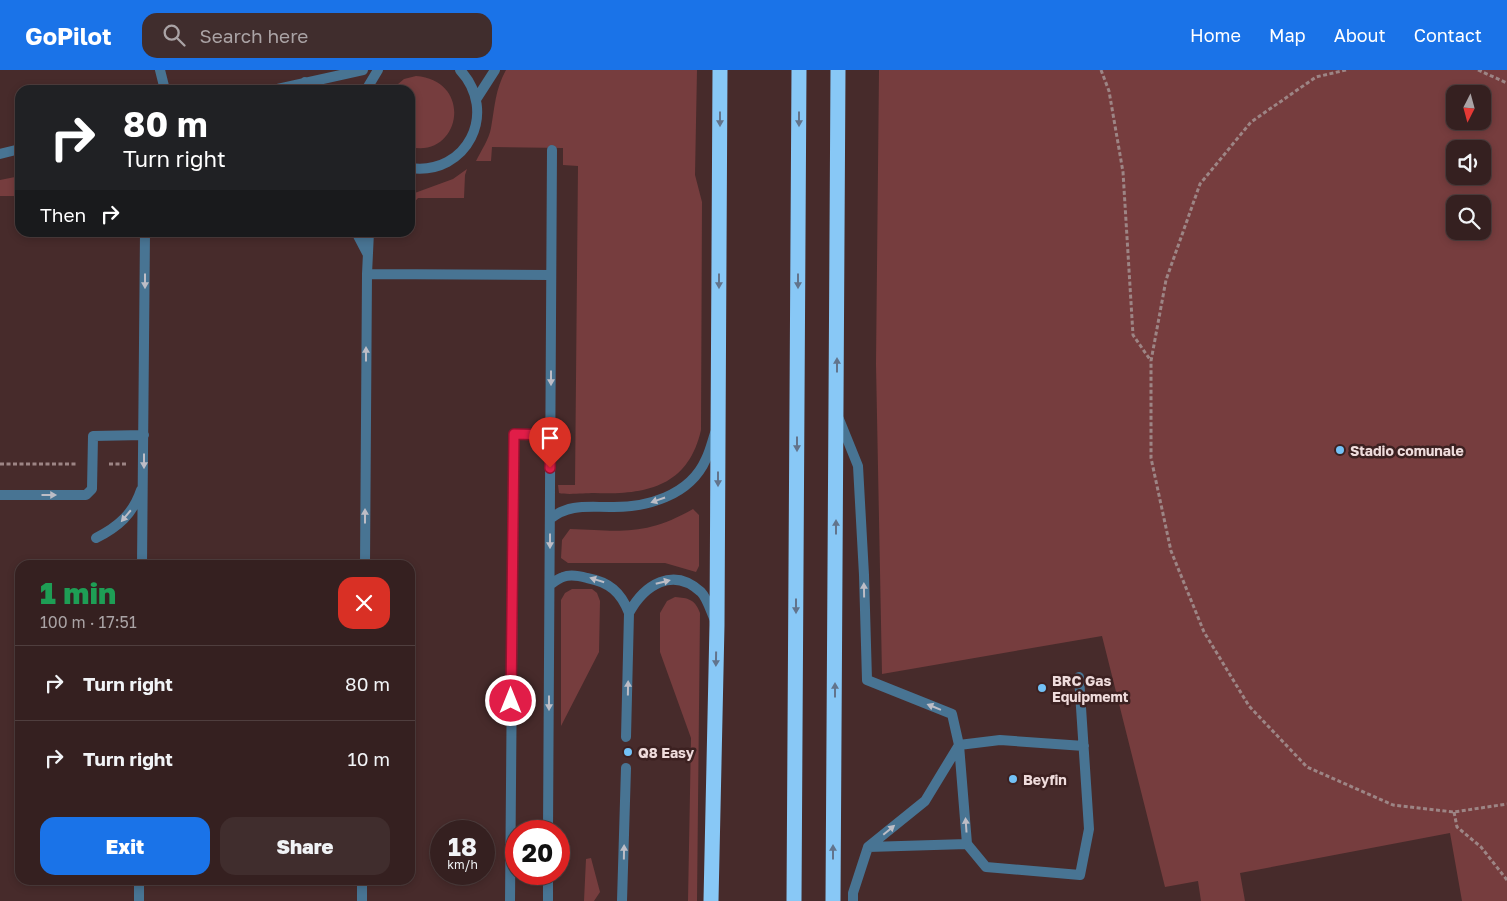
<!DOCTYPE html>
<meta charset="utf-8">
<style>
:root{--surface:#352020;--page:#402d2d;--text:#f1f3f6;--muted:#aaa3a5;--line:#4f3e3e;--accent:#1a73e8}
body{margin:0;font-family:"Golos Text",sans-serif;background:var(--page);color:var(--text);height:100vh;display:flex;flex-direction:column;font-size:19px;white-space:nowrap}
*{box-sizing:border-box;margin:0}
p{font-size:16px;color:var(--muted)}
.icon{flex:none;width:28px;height:28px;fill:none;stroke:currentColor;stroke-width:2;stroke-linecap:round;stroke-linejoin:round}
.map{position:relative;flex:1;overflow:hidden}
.sheet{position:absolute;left:15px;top:490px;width:400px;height:325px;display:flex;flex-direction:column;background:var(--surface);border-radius:15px;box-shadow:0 2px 8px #0003,0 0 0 1px var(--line)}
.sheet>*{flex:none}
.banner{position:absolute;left:15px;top:15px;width:400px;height:152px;border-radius:15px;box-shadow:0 2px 8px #0003,0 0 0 1px var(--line);background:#202124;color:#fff;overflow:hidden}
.needle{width:32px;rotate:186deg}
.fabs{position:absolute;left:1446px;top:15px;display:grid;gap:10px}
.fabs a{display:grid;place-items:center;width:45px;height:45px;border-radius:10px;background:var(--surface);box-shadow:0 2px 8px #0003,0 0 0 1px var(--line);font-size:25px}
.speed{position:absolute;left:430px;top:750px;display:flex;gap:10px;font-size:25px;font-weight:700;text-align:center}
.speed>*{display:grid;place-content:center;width:65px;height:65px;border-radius:50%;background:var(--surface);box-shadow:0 2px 8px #0003,0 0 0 1px var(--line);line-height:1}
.speed small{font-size:12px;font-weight:400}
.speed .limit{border:8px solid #d22;background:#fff;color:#111}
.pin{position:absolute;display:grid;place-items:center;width:42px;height:42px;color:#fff;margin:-51px -21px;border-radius:50% 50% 50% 0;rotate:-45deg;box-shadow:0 0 5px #0007}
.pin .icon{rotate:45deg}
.me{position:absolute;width:55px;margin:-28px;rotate:0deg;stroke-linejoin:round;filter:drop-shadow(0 0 4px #0008)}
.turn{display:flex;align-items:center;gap:18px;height:105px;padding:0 25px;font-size:22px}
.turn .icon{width:65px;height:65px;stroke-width:2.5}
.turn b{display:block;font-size:35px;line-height:42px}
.then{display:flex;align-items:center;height:48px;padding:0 25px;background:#0003;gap:10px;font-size:19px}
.round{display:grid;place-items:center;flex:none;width:52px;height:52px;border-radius:15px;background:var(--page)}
.summary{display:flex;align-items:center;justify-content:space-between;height:85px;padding:0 25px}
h1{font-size:30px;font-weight:800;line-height:38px;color:#1e9e55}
.button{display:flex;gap:10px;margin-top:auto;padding:10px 25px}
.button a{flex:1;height:58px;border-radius:15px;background:var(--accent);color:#fff;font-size:20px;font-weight:800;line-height:58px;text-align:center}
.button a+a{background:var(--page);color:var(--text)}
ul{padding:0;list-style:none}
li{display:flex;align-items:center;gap:15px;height:75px;padding:0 25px;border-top:1px solid var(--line)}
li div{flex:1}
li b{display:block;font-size:19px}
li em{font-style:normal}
header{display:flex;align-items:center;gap:30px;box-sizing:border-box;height:70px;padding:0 25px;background:var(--accent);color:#fff}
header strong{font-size:24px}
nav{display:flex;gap:28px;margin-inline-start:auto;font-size:18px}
.search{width:350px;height:45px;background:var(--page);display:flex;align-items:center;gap:12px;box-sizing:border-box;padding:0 18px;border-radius:15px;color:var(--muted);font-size:19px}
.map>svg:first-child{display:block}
.green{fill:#763d3e;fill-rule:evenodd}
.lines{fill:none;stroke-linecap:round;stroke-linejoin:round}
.path{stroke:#9d8585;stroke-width:3;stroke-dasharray:4 2.5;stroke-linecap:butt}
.lane{stroke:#487493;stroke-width:10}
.street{stroke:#487493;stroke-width:10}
.highway{stroke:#88c8f6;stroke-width:15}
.oneway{fill:#62748c}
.oneway2{fill:#bdbdc6}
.route-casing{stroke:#92132f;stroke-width:12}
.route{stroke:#e11d48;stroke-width:9}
.poi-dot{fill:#73c1f6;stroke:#3c2121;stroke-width:2}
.labels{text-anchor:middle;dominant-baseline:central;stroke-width:5;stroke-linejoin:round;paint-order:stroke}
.poi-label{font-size:14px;font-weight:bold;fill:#efdcdc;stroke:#3c2121;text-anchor:start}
</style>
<header>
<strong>GoPilot</strong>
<div class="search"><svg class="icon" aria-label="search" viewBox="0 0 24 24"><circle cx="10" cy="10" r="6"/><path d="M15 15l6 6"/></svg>Search here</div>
<nav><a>Home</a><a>Map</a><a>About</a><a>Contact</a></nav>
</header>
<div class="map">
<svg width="1507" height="831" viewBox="0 0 1507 831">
<rect width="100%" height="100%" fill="#472b2b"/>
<path class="green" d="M506,0h191l-2,105 7,27 -1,228c-13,57 -55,65 -107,63 -9,0 -27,2 -35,0l-1,-8h17l3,-319 -15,-1v-17l-71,-1 -1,14h-15c5,-10 13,-22 15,-33 4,-22 4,-38 15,-58z
M879,0h628v831h-45l-12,-68 -210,40 5,28h-44l-3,-20 -33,6 -63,-251 -220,38 -6,-310zM1455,24h27v27h-27zM1455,79h27v27h-27zM1455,134h27v27h-27z
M416,6c59,5 44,83 -6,71v-57h-19l13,-11z
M467,99l-2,6 -1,23h-46l-8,9v-11l2,-2 41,-15z
M20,106v20h-20v-16z
M693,439l6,6v51l-3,6 -31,-9h-97l-7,-5 1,-18 8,-11c51,2 76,7 123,-20z
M572,519h20l5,4 3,8 -1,51 -38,74v-126l4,-7z
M675,527c13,1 20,2 25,16l-3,288h-9l3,-163 -31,-86v-39l7,-12z
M591,788l9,34 -6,9h-10l2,-42z"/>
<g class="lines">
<path class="path" d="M1101,0l8,21 14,81 10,163 18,26
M1346,0l-30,7 -65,45 -51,62 -34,96 -15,81v97l20,93 33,81 45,74 58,61 86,38 61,7 53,-8
M1478,0l29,13
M0,394h76
M109,394h17
M1454,742l3,15 24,20 26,33"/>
<path class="lane" d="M160,0l5,20
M356,162l11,21
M367,204l184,1
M839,349l19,47 6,109 3,105 85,34 7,31 -34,56 -57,46 -15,46v8
M0,425h86l6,-6 1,-53 51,-1
M550,449c18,-15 37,-12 59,-12 37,1 81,-11 97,-48 4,-8 6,-17 9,-26
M96,468c22,-11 37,-24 45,-48
M142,495l3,-333
M365,495l2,-291 2,-42
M550,515c4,-3 9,-7 13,-8 7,-3 17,-1 24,1 22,4 34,14 42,35l-3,124
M629,543c15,-28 44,-47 72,-21 6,6 10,20 14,28
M548,761l4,-681
M967,774l19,23 94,8 9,-46 -10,-152
M868,777l99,-3 -8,-99 41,-5 84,6
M139,831v-21
M362,831v-21
M510,831l4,-467 37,1
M548,831v-27
M622,831l4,-133"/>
<path class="street" d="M305,12l17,8
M273,20l90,-20
M366,20l12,-20
M477,28l18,-28
M0,84l20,-5
M410,98c57,8 89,-56 50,-98"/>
<path class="highway" d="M711,831l6,-276 3,-555
M794,831l5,-831
M833,831l5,-831"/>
</g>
<defs><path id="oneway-solid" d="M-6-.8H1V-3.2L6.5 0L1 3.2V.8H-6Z" transform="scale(1.25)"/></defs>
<g class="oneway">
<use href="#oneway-solid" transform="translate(720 49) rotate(90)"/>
<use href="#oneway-solid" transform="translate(799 49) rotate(90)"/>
<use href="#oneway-solid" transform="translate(719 211) rotate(90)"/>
<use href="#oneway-solid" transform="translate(798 211) rotate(90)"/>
<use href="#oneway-solid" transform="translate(837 295) rotate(-90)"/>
<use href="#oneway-solid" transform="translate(797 374) rotate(90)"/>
<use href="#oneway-solid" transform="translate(718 409) rotate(90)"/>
<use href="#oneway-solid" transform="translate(836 457) rotate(-90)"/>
<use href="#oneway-solid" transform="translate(796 536) rotate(90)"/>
<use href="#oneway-solid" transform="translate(716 589) rotate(91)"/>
<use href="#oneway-solid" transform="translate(835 620) rotate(-90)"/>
<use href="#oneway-solid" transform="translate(833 782) rotate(-90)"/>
</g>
<g class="oneway2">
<use href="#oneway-solid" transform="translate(145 211) rotate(90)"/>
<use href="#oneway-solid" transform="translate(366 284) rotate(-90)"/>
<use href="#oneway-solid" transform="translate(551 308) rotate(90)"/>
<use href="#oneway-solid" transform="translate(144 391) rotate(90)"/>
<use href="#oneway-solid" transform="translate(49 425)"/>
<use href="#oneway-solid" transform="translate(658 430) rotate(161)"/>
<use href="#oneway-solid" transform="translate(126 446) rotate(130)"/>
<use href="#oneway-solid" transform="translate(365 446) rotate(-90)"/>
<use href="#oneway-solid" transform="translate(550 471) rotate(90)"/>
<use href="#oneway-solid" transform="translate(597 510) rotate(-163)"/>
<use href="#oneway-solid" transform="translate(663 512) rotate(-14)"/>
<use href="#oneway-solid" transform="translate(864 520) rotate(-91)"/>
<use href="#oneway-solid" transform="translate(628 618) rotate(-89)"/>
<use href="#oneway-solid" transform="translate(549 633) rotate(90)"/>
<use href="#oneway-solid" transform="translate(934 637) rotate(-158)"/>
<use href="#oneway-solid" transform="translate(966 755) rotate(-94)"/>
<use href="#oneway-solid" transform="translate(889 760) rotate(-40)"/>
<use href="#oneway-solid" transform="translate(624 782) rotate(-89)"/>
</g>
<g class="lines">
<defs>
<path id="route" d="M511,631l3,-267 37,1 -1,33"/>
</defs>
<use href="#route" class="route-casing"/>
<use href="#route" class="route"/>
</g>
<g class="poi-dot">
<circle cx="1340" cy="380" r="5"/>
<circle cx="1042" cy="618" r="5"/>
<circle cx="628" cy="682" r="5"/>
<circle cx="1013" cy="709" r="5"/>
</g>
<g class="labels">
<g class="poi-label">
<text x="1350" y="380">Stadio comunale</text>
<text x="1052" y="610">BRC Gas<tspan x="1052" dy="16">Equipmemt</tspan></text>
<text x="638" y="682">Q8 Easy</text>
<text x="1023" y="709">Beyfin</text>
</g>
</g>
</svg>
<div class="fabs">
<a><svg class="needle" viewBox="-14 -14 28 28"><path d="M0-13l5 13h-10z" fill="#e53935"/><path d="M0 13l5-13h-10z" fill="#aaa3a5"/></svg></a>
<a><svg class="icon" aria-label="sound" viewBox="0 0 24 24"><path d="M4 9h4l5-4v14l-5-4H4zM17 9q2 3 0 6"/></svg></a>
<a><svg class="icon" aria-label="search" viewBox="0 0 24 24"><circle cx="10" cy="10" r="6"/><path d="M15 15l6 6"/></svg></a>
</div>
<div class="speed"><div>18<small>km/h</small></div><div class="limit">20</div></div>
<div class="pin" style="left:550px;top:398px;background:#d93025"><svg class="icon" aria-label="arrive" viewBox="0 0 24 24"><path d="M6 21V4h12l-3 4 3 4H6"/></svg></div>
<svg class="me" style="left:511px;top:631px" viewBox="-20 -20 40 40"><circle r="17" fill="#e11d48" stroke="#fff" stroke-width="3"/><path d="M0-11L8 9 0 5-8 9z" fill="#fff"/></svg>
<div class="banner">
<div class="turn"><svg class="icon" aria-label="right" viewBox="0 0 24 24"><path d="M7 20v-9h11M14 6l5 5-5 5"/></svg><div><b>80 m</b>Turn right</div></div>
<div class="then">Then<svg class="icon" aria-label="right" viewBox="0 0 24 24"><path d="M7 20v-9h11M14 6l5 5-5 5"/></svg></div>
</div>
<section class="sheet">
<div class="summary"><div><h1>1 min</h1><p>100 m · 17:51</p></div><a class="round" style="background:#d93025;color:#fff"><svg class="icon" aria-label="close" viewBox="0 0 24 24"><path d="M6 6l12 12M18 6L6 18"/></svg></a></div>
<ul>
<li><svg class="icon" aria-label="right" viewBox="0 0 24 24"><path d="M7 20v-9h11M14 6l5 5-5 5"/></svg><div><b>Turn right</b></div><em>80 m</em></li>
<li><svg class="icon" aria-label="right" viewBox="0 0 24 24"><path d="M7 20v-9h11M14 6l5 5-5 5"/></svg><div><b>Turn right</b></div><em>10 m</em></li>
</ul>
<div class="button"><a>Exit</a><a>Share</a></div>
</section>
</div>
